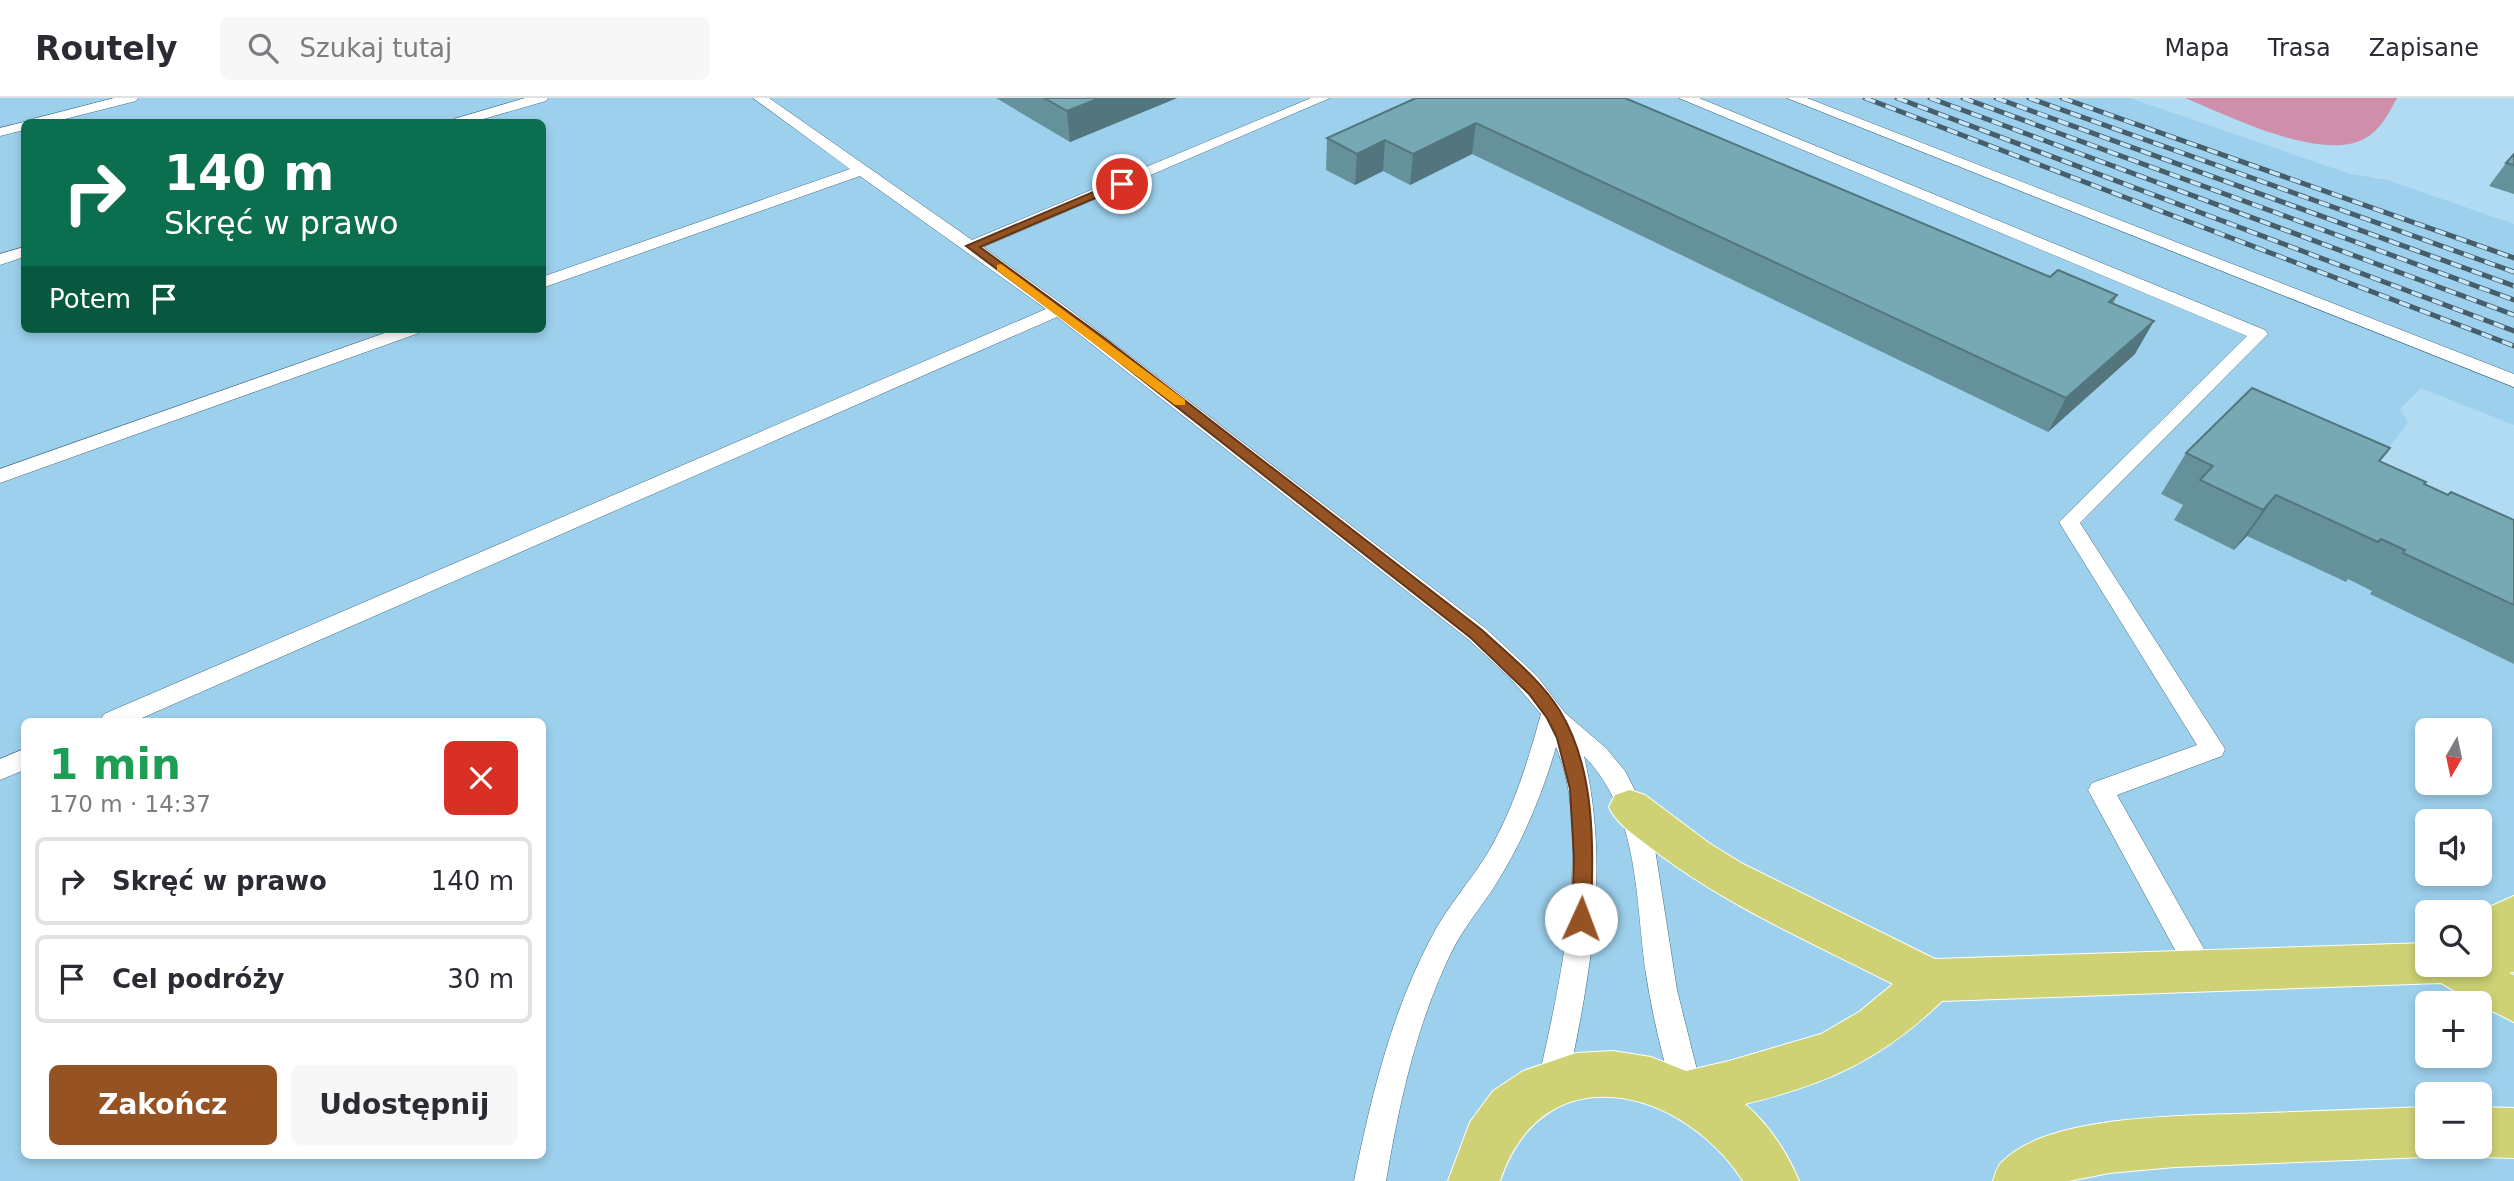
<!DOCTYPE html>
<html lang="pl">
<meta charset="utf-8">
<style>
:root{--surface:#fff;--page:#f7f7f7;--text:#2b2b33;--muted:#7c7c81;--line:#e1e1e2;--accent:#955223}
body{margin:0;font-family:"DejaVu Sans",sans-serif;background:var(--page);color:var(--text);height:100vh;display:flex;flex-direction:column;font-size:26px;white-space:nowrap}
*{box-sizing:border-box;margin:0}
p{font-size:23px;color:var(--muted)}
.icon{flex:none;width:38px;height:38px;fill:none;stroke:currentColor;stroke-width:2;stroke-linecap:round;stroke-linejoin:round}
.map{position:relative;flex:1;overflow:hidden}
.drawer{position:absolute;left:21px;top:620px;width:525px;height:441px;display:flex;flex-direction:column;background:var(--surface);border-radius:10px;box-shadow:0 4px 10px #0003}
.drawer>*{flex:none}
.hud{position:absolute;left:21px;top:21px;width:525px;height:214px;border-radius:10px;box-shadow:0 4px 10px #0003;background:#0b6e4f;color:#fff;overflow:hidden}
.needle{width:46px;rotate:189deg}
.tools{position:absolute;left:2415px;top:620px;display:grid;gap:14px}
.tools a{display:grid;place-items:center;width:77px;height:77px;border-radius:10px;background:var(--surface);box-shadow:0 4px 10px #0003;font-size:35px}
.pin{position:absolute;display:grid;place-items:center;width:60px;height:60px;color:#fff;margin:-30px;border:4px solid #fff;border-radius:50%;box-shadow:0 2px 7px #0007}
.me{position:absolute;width:77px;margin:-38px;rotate:2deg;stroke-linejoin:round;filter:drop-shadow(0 0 5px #0008)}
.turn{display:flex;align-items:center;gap:24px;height:147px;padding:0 28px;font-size:32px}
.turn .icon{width:91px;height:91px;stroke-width:2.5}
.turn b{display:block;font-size:49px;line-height:60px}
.then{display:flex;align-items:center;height:66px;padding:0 28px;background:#0003;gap:14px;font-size:26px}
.round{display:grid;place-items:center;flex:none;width:74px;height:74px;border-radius:10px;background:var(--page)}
.headline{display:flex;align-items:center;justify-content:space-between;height:119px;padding:0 28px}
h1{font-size:42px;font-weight:800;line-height:52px;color:#1e9e55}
.action{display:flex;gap:14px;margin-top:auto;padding:14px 28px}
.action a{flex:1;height:80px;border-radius:10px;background:var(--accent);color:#fff;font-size:28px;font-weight:800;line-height:80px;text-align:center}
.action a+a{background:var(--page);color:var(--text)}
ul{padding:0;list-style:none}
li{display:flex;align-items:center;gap:21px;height:88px;margin:0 14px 10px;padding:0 14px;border:4px solid var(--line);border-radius:10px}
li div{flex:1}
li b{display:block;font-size:26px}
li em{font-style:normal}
header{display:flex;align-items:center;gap:42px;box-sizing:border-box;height:98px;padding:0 35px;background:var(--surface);border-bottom:2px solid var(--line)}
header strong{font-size:33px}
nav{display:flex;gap:38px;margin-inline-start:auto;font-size:24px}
.search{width:490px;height:63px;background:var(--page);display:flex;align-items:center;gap:18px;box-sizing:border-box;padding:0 24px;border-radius:10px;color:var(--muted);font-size:26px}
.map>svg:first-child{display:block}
.built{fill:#9dd0ec;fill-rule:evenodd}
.green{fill:#cf8ea9}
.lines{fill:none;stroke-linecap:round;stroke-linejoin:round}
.lane-casing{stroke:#456d82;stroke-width:1}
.primary-casing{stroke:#fff;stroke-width:2}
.lane{fill:#fff;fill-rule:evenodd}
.primary{fill:#ced274;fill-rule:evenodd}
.rail-casing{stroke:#465d6a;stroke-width:5}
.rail{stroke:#c4e7fb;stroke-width:3.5;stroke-dasharray:11;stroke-linecap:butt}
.wall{fill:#65919b}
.shaded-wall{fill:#53767e}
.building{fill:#76a9b4;stroke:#53767e;stroke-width:2}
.route{fill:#955223;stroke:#613517;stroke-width:2}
.slow{fill:#f59e0b}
</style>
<header>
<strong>Routely</strong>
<div class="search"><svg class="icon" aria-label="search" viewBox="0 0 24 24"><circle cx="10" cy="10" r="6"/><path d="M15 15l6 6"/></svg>Szukaj tutaj</div>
<nav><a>Mapa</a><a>Trasa</a><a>Zapisane</a></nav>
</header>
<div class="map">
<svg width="2514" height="1083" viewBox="0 0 2514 1083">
<rect width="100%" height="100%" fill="#b0dbf3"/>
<path class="built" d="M0,0h2130l220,76 37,6 127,44v201l-93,-37 -21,21 8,13 -49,66 155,89v604h-2514zM24,24h518v207h-518zM24,623h518v434h-518zM2427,632h53v52h-53zM2427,723h53v52h-53zM2427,814h53v52h-53zM2427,905h53v52h-53zM2427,996h53v52h-53z"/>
<path class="green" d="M2185,0h212c-9,16 -16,32 -33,41 -44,23 -135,-23 -179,-41z"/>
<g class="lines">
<defs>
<path id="lane" d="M114,0h24l-2,3 -83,21h-22l2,-3z
M525,0h23l-2,3 -73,21h-21l2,-3z
M753,0h16l203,142 339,-142h19l-347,149 82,59 420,322 52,48 28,37 41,35 19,23 15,29 15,49 22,141 26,104 -4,10 -11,4 -11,-4 -4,-10c-11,-40 -21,-80 -27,-120 -11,-74 -6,-161 -62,-218 26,111 7,215 -16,325l-5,10 -10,4 -10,-4 -5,-10c21,-91 56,-247 18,-334 -14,48 -33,94 -60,137 -15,24 -34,45 -46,71 -34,71 -51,149 -64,226h-32c17,-84 37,-167 77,-243 16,-32 41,-58 59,-89 24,-42 38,-88 51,-135l-31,-36 -41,-38 -412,-323 -922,404h-35l4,-7 942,-405 -186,-133 -318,112v-11l308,-108z
M1679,0h20l566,232 3,4 -188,189 145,226 -3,7 -105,39 95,168 4,9 -4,9 -10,3 -10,-3 -104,-191 4,-7 105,-38 -138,-223 188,-186z
M1787,0h20l707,276v13z
M24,24h4h-4v8l-24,6v-8z
M24,149v10l-24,8v-11z
M396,231h26l-3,4 -419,150v-14z
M24,651v21l-24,10v-21z"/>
<path id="primary" d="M1630,692l15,5 64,48 34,21 192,95 492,-16v21h53l-2,-52 36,-16v76l-5,1 5,2v47l-34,-17v-2h-5l-34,-20 -499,18c-61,59 -115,83 -197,103 24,21 42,48 54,77h-56c-61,-94 -200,-129 -243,0h-52l22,-59 23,-31 30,-20 53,-18 37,-2 38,6 35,14 43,-10 92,-27 38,-22 34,-28c-84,-43 -173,-81 -247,-140 -14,-11 -29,-20 -37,-37l6,-12z
M2427,1009v39h20l-2,4 -18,7 -252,10 -66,6 -40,8h-76c2,-6 4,-15 9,-19 47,-50 199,-46 264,-49 54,-2 107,-4 161,-6z
M2480,1009l34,1v50l-34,-1 -18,-7 -2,-4h20z"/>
</defs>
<use href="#lane" class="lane-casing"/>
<use href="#primary" class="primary-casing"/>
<use href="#lane" class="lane"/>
<use href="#primary" class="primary"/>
<defs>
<path id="rail" d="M1865,0l649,248
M1897,0l617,233
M1930,0l584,217
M1963,0l551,202
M1996,0l518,188
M2029,0l485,174
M2062,0l452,160"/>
</defs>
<use href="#rail" class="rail-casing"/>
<use href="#rail" class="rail"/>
</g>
<path class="wall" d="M996,0h181l-107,44z
M1416,0l701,197 -4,9 22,50 -87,78 -576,-278 -62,31 -27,-14 -28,14 -29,-15 1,-32z
M2514,56v40l-25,-8 17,-23z
M2186,355l194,9 68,33 66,25v144l-144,-70 2,-3 -24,-12 -2,3 -99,-46 -13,14 -60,-30 9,-15 -22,-11z"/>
<path class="shaded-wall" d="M1100,0h77l-107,44 -3,-31z
M1476,25l-4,31 -62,31 3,-31z
M1385,42l-2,31 -28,14 2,-31z
M2154,223l-19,33 -87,78 18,-34z
M2276,397l-29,41 -13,14 29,-40z"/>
<path class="building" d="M1044,0h56l-33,13z
M1416,0h209l425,179 8,-7 59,25 -8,7 45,19 -88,77 -590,-275 -63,31 -28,-14 -28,14 -30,-16z
M2514,56v11l-8,-2z
M2252,290l138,60 -11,13 47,21 -2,2 24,11 3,-3 63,28v85l-111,-52 2,-3 -24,-11 -3,3 -102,-47 -13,15 -63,-30 13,-14 -27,-13z"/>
<path class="route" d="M1119,83l9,3 -148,63 123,90 379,293c27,25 59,50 78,81 37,61 33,139 31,208l-3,6 -7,3 -6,-3 -3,-6 2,-61 -4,-69 -13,-51 -10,-20 -18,-24 -58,-56 -377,-296 -128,-96z"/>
<path class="slow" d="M1001,166l184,136v5h-10l-178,-135v-5z"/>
</svg>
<div class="tools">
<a><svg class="needle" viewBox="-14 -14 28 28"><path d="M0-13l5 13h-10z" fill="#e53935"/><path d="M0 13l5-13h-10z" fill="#7c7c81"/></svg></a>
<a><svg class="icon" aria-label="sound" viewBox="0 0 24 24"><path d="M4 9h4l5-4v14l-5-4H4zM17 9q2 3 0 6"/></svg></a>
<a><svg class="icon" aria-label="search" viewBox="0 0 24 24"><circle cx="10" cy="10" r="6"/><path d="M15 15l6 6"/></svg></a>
<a>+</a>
<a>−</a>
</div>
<div class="pin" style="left:1122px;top:86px;background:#d93025"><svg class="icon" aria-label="arrive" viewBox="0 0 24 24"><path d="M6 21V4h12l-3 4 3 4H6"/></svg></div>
<svg class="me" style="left:1581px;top:821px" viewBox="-20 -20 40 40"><circle r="19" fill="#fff"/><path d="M0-13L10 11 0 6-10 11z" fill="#955223"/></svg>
<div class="hud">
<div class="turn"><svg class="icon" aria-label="right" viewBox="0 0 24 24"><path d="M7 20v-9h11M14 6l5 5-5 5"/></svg><div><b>140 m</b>Skręć w prawo</div></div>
<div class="then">Potem<svg class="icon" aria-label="arrive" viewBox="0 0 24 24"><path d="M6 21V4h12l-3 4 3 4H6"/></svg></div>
</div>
<section class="drawer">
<div class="headline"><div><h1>1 min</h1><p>170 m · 14:37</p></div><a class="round" style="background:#d93025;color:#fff"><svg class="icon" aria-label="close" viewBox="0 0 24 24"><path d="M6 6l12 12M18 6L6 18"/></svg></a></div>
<ul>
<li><svg class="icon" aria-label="right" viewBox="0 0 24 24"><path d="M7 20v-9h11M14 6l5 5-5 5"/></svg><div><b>Skręć w prawo</b></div><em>140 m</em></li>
<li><svg class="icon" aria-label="arrive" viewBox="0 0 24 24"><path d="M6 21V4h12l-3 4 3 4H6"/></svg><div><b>Cel podróży</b></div><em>30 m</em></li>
</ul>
<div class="action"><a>Zakończ</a><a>Udostępnij</a></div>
</section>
</div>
